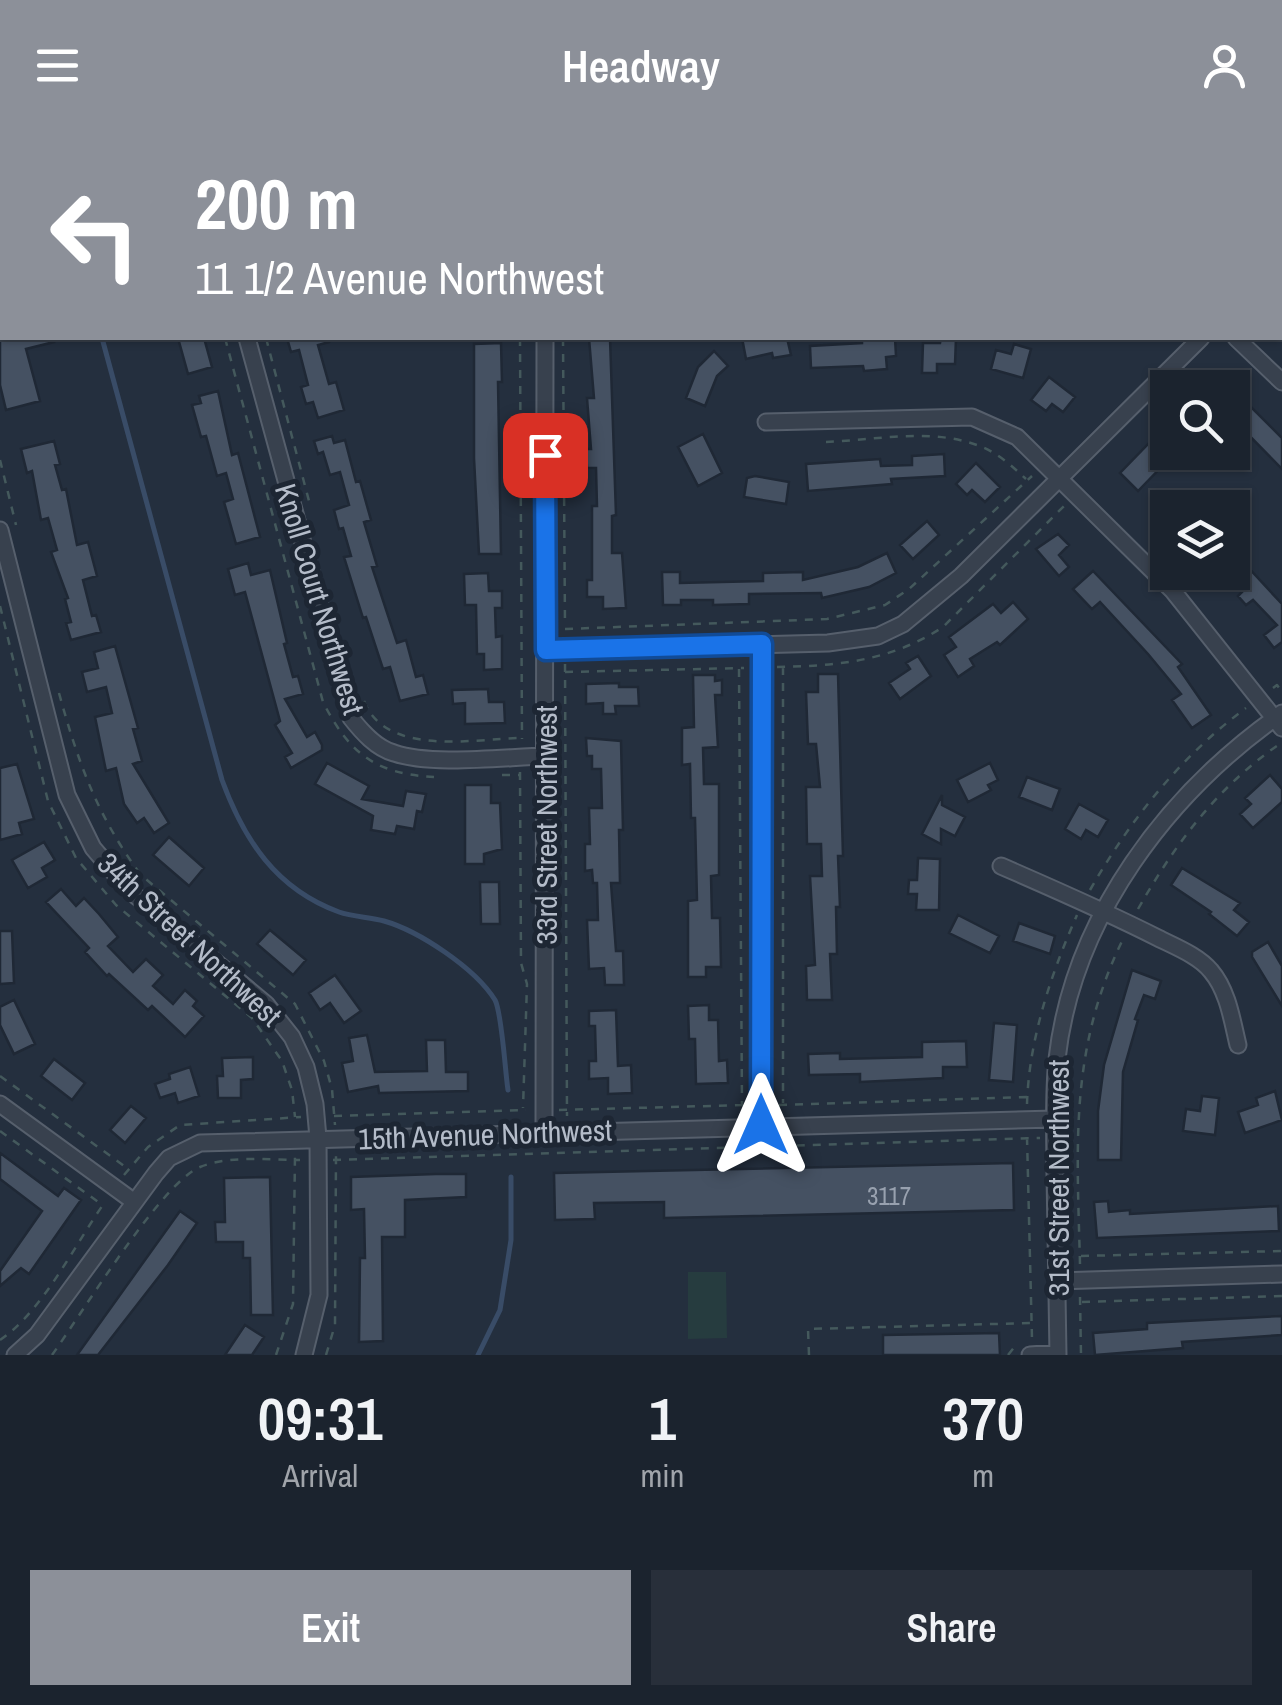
<!DOCTYPE html>
<style>
:root{--surface:#1b232e;--page:#282f3a;--text:#f1f3f6;--muted:#a0a4aa;--line:#39404a;--accent:#8c9099}
body{margin:0;font-family:"Archivo Narrow",sans-serif;background:var(--page);color:var(--text);height:100vh;display:flex;flex-direction:column;font-size:38px;white-space:nowrap}
*{box-sizing:border-box;margin:0}
p{font-size:32px;color:var(--muted)}
.icon{flex:none;width:55px;height:55px;fill:none;stroke:currentColor;stroke-width:2;stroke-linecap:round;stroke-linejoin:round}
.map{position:relative;height:1225px;overflow:hidden}
.drawer{display:flex;flex-direction:column;background:var(--surface);flex:1}
.drawer>*{flex:none}
.hud{position:absolute;left:0px;top:0px;width:1282px;height:210px;box-shadow:0 2px 8px #0004,0 0 0 2px var(--line);background:#8c9099;color:#fff;overflow:hidden}
.controls{position:absolute;left:1150px;top:240px;display:grid;gap:20px}
.controls a{display:grid;place-items:center;width:100px;height:100px;border-radius:0px;background:var(--surface);box-shadow:0 2px 8px #0004,0 0 0 2px var(--line);font-size:50px}
.pin{position:absolute;display:grid;place-items:center;width:85px;height:85px;color:#fff;margin:-42px;border-radius:20px;box-shadow:0 5px 15px #0006}
.me{position:absolute;width:110px;margin:-55px;rotate:0deg;stroke-linejoin:round;filter:drop-shadow(0 0 8px #0008)}
.turn{display:flex;align-items:center;gap:35px;height:210px;padding:0 30px;font-size:45px}
.turn .icon{width:130px;height:130px;stroke-width:2.5}
.turn b{display:block;font-size:70px;line-height:85px}
.eta{display:flex;justify-content:space-evenly;align-items:center;height:170px;text-align:center}
.eta b{font-size:60px;font-weight:600;line-height:70px}
.primary-button{display:flex;gap:20px;margin-top:auto;padding:20px 30px}
.primary-button a{flex:1;height:115px;border-radius:0px;background:var(--accent);color:#fff;font-size:40px;font-weight:600;line-height:115px;text-align:center}
.primary-button a+a{background:var(--page);color:var(--text)}
header{display:flex;justify-content:space-between;align-items:center;height:130px;padding:0 30px;background:var(--accent);color:#fff;font-size:45px;font-weight:600}
.map>svg:first-child{display:block}
.green{fill:#263c3f}
.lines{fill:none;stroke-linecap:round;stroke-linejoin:round}
.stream{stroke:#394c67;stroke-width:5}
.building{fill:#455162;stroke:#1f2835;stroke-width:2.5}
.minor-casing{stroke:#565f6c;stroke-width:19}
.path{stroke:#44595c;stroke-width:2.5;stroke-dasharray:8 8;stroke-linecap:butt}
.minor{stroke:#38414e;stroke-width:15}
.route-casing{stroke:#114b97;stroke-width:25}
.route{stroke:#1a73e8;stroke-width:18}
.labels{text-anchor:middle;dominant-baseline:central;stroke-width:10;stroke-linejoin:round;paint-order:stroke}
.number-label{font-size:25px;fill:#98a1af}
.street-label{font-size:30px;fill:#b4bcc9;stroke:#1d2633}
</style>
<header><svg class="icon" aria-label="menu" viewBox="0 0 24 24"><path d="M4 6h16M4 12h16M4 18h16"/></svg>Headway<svg class="icon" aria-label="person" viewBox="0 0 24 24"><circle cx="12" cy="8" r="4"/><path d="M4 21q1-7 8-7t8 7"/></svg></header>
<div class="map">
<svg width="1282" height="1225" viewBox="0 0 1282 1225">
<rect width="100%" height="100%" fill="#242f3e"/>
<path class="green" d="M688,1142h38l1,66 -39,1z"/>
<g class="lines">
<path class="stream" d="M18,0l1,2
M1264,0l2,2
M1280,26l2,3
M102,208l120,442c22,60 54,109 117,132 14,5 31,5 45,9 35,10 91,47 111,79 7,13 10,71 13,90
M478,1225l22,-45 11,-70v-63"/>
</g>
<path class="building" d="M0,208h53l1,4 -28,7 14,52 -34,9 -6,-25z
M178,208h26l8,29 -24,7z
M287,208h42v4l-11,3 11,39 7,-2 8,28 -26,8 -5,-16 -7,2 -5,-17 7,-2 -9,-35 -8,2z
M589,208h21l6,177 -4,1v37h10l4,55 -23,1v-12h-16v-17h5v-74h5l-1,-38h-9l-1,-19h5l-4,-51h7z
M742,208h45l4,17 -18,3 -1,-5 -26,6z
M862,208h33l1,18 -10,1 1,12 -23,2 -1,-5 -52,2 -1,-22 52,-3z
M941,208h15l-1,26h-18v9h-15l1,-30h17z
M501,213l1,39h-4l3,172h-22l-5,-96v-114z
M1014,214l17,5 -8,29 -32,-9 5,-19 15,4z
M714,221l14,15 -11,10 -12,30 -19,-8 12,-31z
M1049,247l26,20 -12,15 -11,-8 -6,7 -15,-11z
M1232,258l50,50v31l-50,-51z
M218,261l14,64 6,-2 22,84 -24,7 -12,-42 9,-3 -7,-26 -9,3 -11,-40 -5,1 -9,-32 9,-2 -2,-7z
M703,304l19,39 -24,13 -20,-39z
M332,306l2,7 11,-3 11,42 4,-1 11,39 -7,2 13,44 -5,1 25,76 9,-3 10,37 7,-2 5,19 -28,7 -10,-34 -7,2 -17,-52 -3,1 -19,-61 7,-1 -8,-28 -4,1 -5,-19 15,-5 -9,-33 -10,3 -7,-23 -5,2 -4,-13z
M1153,309l18,18 -33,34 -18,-18z
M54,311l6,23 -5,1 7,25 4,-1 11,56 11,-3 9,34 -14,4 9,36 4,-1 5,17 -30,8 -5,-17 5,-1 -6,-23 3,-1 -17,-46 6,-2 -9,-32 -7,2 -9,-49 -5,2 -6,-24z
M944,324l1,22 -54,3 1,5 -84,7 -2,-27 74,-5 1,7 31,-1v-9z
M976,333l24,24 -15,15 -13,-12 -5,5 -11,-11z
M755,346l34,6 -3,22 -42,-7 3,-19z
M927,391l12,14 -26,24 -13,-14z
M1058,404l11,11 -10,10 10,12 -10,9 -23,-27z
M1232,420l50,54v38l-8,6 -10,-13 13,-10 -24,-25 -7,5 -8,-9 6,-6 -12,-13z
M887,423l9,20 -27,14 -47,11 -1,-5 -72,1v10l-36,1v-5h-32v5h-18l-1,-33h18v11l83,-2v-8l40,-1v8l55,-13z
M248,433l3,12 19,-5 17,73 -3,1 9,33 5,-1 5,18 -18,5 22,38 8,-5 7,13v5l-31,18 -6,-11 7,-4 -17,-28 5,-4 -35,-129 -10,3 -7,-26z
M1093,441l89,93 -4,3 33,48 -19,13 -20,-28 9,-6 -33,-40 -48,-52 -8,7 -19,-20z
M488,443l1,18h13v17h-7l1,29 6,-1v33l-18,1v-16h-7l-1,-49h-11l-1,-31z
M1013,472l15,17 -28,26 -3,-3 -27,17 4,7 -16,11 -14,-22 12,-8 -7,-10 44,-33 8,9z
M115,516l23,82 -5,1 9,32 -9,3 36,59 -15,10 -10,-15 -7,5 -13,-19 -8,-36 -10,3 -11,-54 17,-4 -6,-26 -19,5 -5,-20 16,-4 -4,-16z
M918,526l13,20 -31,23 -11,-16 21,-14 -4,-6z
M818,544h20l5,182h-5l2,51h-4l1,47h-7l2,46h-25l-1,-34 9,-1 -5,-89h12l-1,-32h-14l-1,-57h14l-4,-43h-8l-2,-52h12z
M693,545h22v6l7,-1v15h-7l3,52 -15,1 1,36h15v91l-8,1 1,42h8l1,49h-15v10h-18v-76l9,-1 -2,-82h-4l-1,-54 -8,1v-37l12,-1z
M619,553v4h19l1,19h-24l1,8h-13v-11l-17,1v-20z
M488,559l1,13h15l1,21 -40,1v-21l-12,1 -1,-14z
M586,608l35,3 2,89h-4l1,53h-9l5,68h7l1,34h-19l-1,-17 -15,1 -2,-49h11l-1,-37h-4l-1,-13 -7,1v-27h5l-1,-36h13l-1,-39h-9v-13h-5z
M327,633l42,23 -7,13 41,7 3,-15 20,3 -4,18 -5,-1 -3,18 -17,-3 -2,8 -24,-4 2,-14 -58,-32z
M990,633l8,17 -10,5 3,5 -23,12 -11,-22z
M17,634l17,55 -15,4 3,11 -22,6v-72z
M1270,645l12,14v13l-29,26 -13,-14 11,-10 -6,-6z
M1027,647l33,12 -8,21 -33,-13z
M465,655h26v18h9l2,46 -18,5v10h-19z
M942,665v10l23,12 -10,19 -14,-7v15l-19,-10z
M1079,674l29,16 -10,17 -12,-7 -5,9 -16,-10z
M169,707l35,31 -15,18 -36,-31z
M44,712l11,18 -13,8 5,9 -19,11 -16,-28z
M918,728l22,1 -1,51h-23l1,-16h-9l1,-14h8z
M1182,738l58,35 -6,7 15,12 -12,14 -28,-22 2,-2 -40,-27z
M480,752h19l1,42h-19z
M61,759l15,17 8,-8 15,16 19,23 -10,9 25,26 13,-13 17,16 -10,11 20,18 12,-14 12,11 -4,5 11,10 -19,21 -33,-31 -4,4 -39,-36 -2,2 -22,-24 4,-4 -43,-46z
M958,785l41,21 -9,17 -41,-20z
M1019,793l36,13 -5,18 -37,-13z
M270,800l36,30 -13,15 -36,-31z
M0,801h12l2,52 -14,1z
M1268,812l14,24v40l-30,-49v-5z
M1132,840l29,11 -6,18 -11,-4 -9,24 3,1 -15,52 -2,88h-23v-49l6,-46z
M335,845l26,36 -17,12 -14,-20 -10,7 -11,-17z
M14,870l21,44 -21,10 -14,-29v-18z
M709,875v15h9l1,41 8,-1 1,23 -32,1 -1,-45h-6l-1,-33z
M616,880l2,56 13,-1 1,28 -24,1v-16l-19,1v-18h7l-1,-35h-6v-15z
M994,893l23,2 -4,57 -24,-2z
M367,905l8,37 52,-1 -1,-31h19l1,32h22v19l-89,2 -1,-7 -30,6 -6,-29 11,-2 -4,-23z
M966,911l1,26h-24v11l-83,4v-8l-51,1 -1,-21 32,-1v6l82,-2v-15z
M253,927v22l-12,1v18h-23l-1,-22h6l-1,-18z
M54,929l31,24 -13,17 -31,-24z
M190,937l9,29 -21,7 -3,-10 -15,5 -5,-14 15,-5 -1,-5z
M1275,961l7,29 -37,13 -7,-21 20,-7 -2,-7z
M1202,966l17,2 -4,37 -32,-4 3,-22 14,2z
M131,976l15,12 -21,25 -15,-13z
M0,1023l58,43 6,-8 17,12 -52,74 -8,-6 -21,18v-15l42,-60 -42,-32z
M1013,1033l1,47 -350,8v-16l-70,1 1,16 -40,1 -1,-47z
M436,1044h30v23l-61,3v37h-23l1,104 -24,1 1,-84h5l-1,-49 -13,1v-33z
M270,1047l3,138h-22l-1,-57h-7v-16h-27l-1,-20h10l-1,-44z
M1108,1071l1,11 21,-2v4l148,-8 1,25 -182,7 -3,-36z
M180,1081l17,12 -29,42 -70,90h-21z
M1282,1186v19l-100,7 1,6 -88,7 -2,-22 54,-4v-6z
M245,1195l19,12 -12,18h-27z
M999,1203l1,22h-117v-20z"/>
<g class="lines">
<defs>
<path id="minor" d="M542,0v2
M247,208l104,380c11,14 25,30 43,35 38,13 110,4 152,3
M1236,208l46,44
M766,292l206,-5 45,20 156,154 109,137
M0,400l67,265 26,53 36,42 137,114 26,33 14,30 9,37 3,34 1,157 -15,60
M546,520l282,-7 50,-7 25,-12 58,-48 240,-238
M1001,736c53,23 106,46 157,72 18,9 41,18 53,33 17,20 21,49 27,74
M0,974l133,97
M761,995l1,-481
M544,1002l1,-794
M1057,1151l225,-7
M15,1225l22,-20 119,-162 13,-15 31,-15 855,-24
M1030,1225l28,-2
M1058,1225c-1,-61 -2,-121 -3,-182 0,-38 -2,-76 2,-114 16,-142 111,-266 225,-346"/>
</defs>
<use href="#minor" class="minor-casing"/>
<path class="path" d="M519,0v2
M563,0v2
M225,208l98,364c26,51 52,72 111,75
M266,208l43,163
M520,208l2,401
M563,208l2,288
M826,312c49,-2 109,-15 156,5 17,7 30,19 44,32
M0,330l16,65
M0,476l48,195 28,57 40,47 136,113 30,43 10,29 3,27
M565,499l262,-10 58,-14 24,-16 123,-113
M565,534l2,452
M777,537c61,-1 114,-6 166,-40l122,-122
M783,537v436
M739,539l3,436
M565,542l179,-4
M1273,558l4,-3 5,7
M59,563c19,69 38,123 82,182l154,129 29,57 8,28 3,36
M364,571c22,56 109,38 156,37
M520,642l1,191 6,21 -4,124
M502,645h17
M1090,760c40,-70 91,-134 156,-182
M1138,779c37,-65 80,-123 143,-166
M0,946l127,92
M1027,974c2,-65 24,-130 50,-189
M779,975l248,-8
M559,980l187,-5
M334,986l192,-6
M0,1001l101,73
M1027,1007l5,202
M333,1030l707,-22
M124,1045l24,-28 32,-22 121,-8
M1081,1126l201,-5
M1080,1134c-3,-119 -11,-214 43,-325
M1080,1167l1,58
M1082,1172l200,-6
M0,1210c43,-29 75,-96 105,-138
M52,1225c29,-40 109,-172 148,-188 30,-12 69,-7 100,-7
M276,1225l17,-51 2,-149
M326,1225l9,-30 1,-172
M809,1225l-1,-26 223,-6
M1008,1225l8,-10"/>
<use href="#minor" class="minor"/>
</g>
<g class="lines">
<defs>
<path id="route" d="M545,325l1,195 216,-6 -1,481"/>
</defs>
<use href="#route" class="route-casing"/>
<use href="#route" class="route"/>
</g>
<g class="labels">
<g class="number-label">
<text x="889" y="1066">3117</text>
</g>
<g class="street-label">
<text transform="translate(320 469) rotate(73)">Knoll Court Northwest</text>
<text transform="translate(546 695) rotate(-90)">33rd Street Northwest</text>
<text transform="translate(190 809) rotate(43)">34th Street Northwest</text>
<text transform="translate(485 1004) rotate(-2)">15th Avenue Northwest</text>
<text transform="translate(1058 1048) rotate(-90)">31st Street Northwest</text>
</g>
</g>
</svg>
<div class="controls">
<a><svg class="icon" aria-label="search" viewBox="0 0 24 24"><circle cx="10" cy="10" r="6"/><path d="M15 15l6 6"/></svg></a>
<a><svg class="icon" aria-label="layers" viewBox="0 0 24 24"><path d="M12 4l9 5-9 5-9-5zM3 14l9 5 9-5"/></svg></a>
</div>
<div class="pin" style="left:545px;top:325px;background:#d93025"><svg class="icon" aria-label="arrive" viewBox="0 0 24 24"><path d="M6 21V4h12l-3 4 3 4H6"/></svg></div>
<svg class="me" style="left:761px;top:995px" viewBox="-20 -20 40 40"><path d="M0-17L14 15 0 8-14 15z" fill="#1a73e8" stroke="#fff" stroke-width="4"/></svg>
<div class="hud">
<div class="turn"><svg class="icon" aria-label="left" viewBox="0 0 24 24"><path d="M17 20v-9H6M10 6l-5 5 5 5"/></svg><div><b>200 m</b>11 1/2 Avenue Northwest</div></div>
</div>
</div>
<section class="drawer">
<div class="eta">
<div><b>09:31</b><p>Arrival</p></div>
<div><b>1</b><p>min</p></div>
<div><b>370</b><p>m</p></div>
</div>
<div class="primary-button"><a>Exit</a><a>Share</a></div>
</section>
